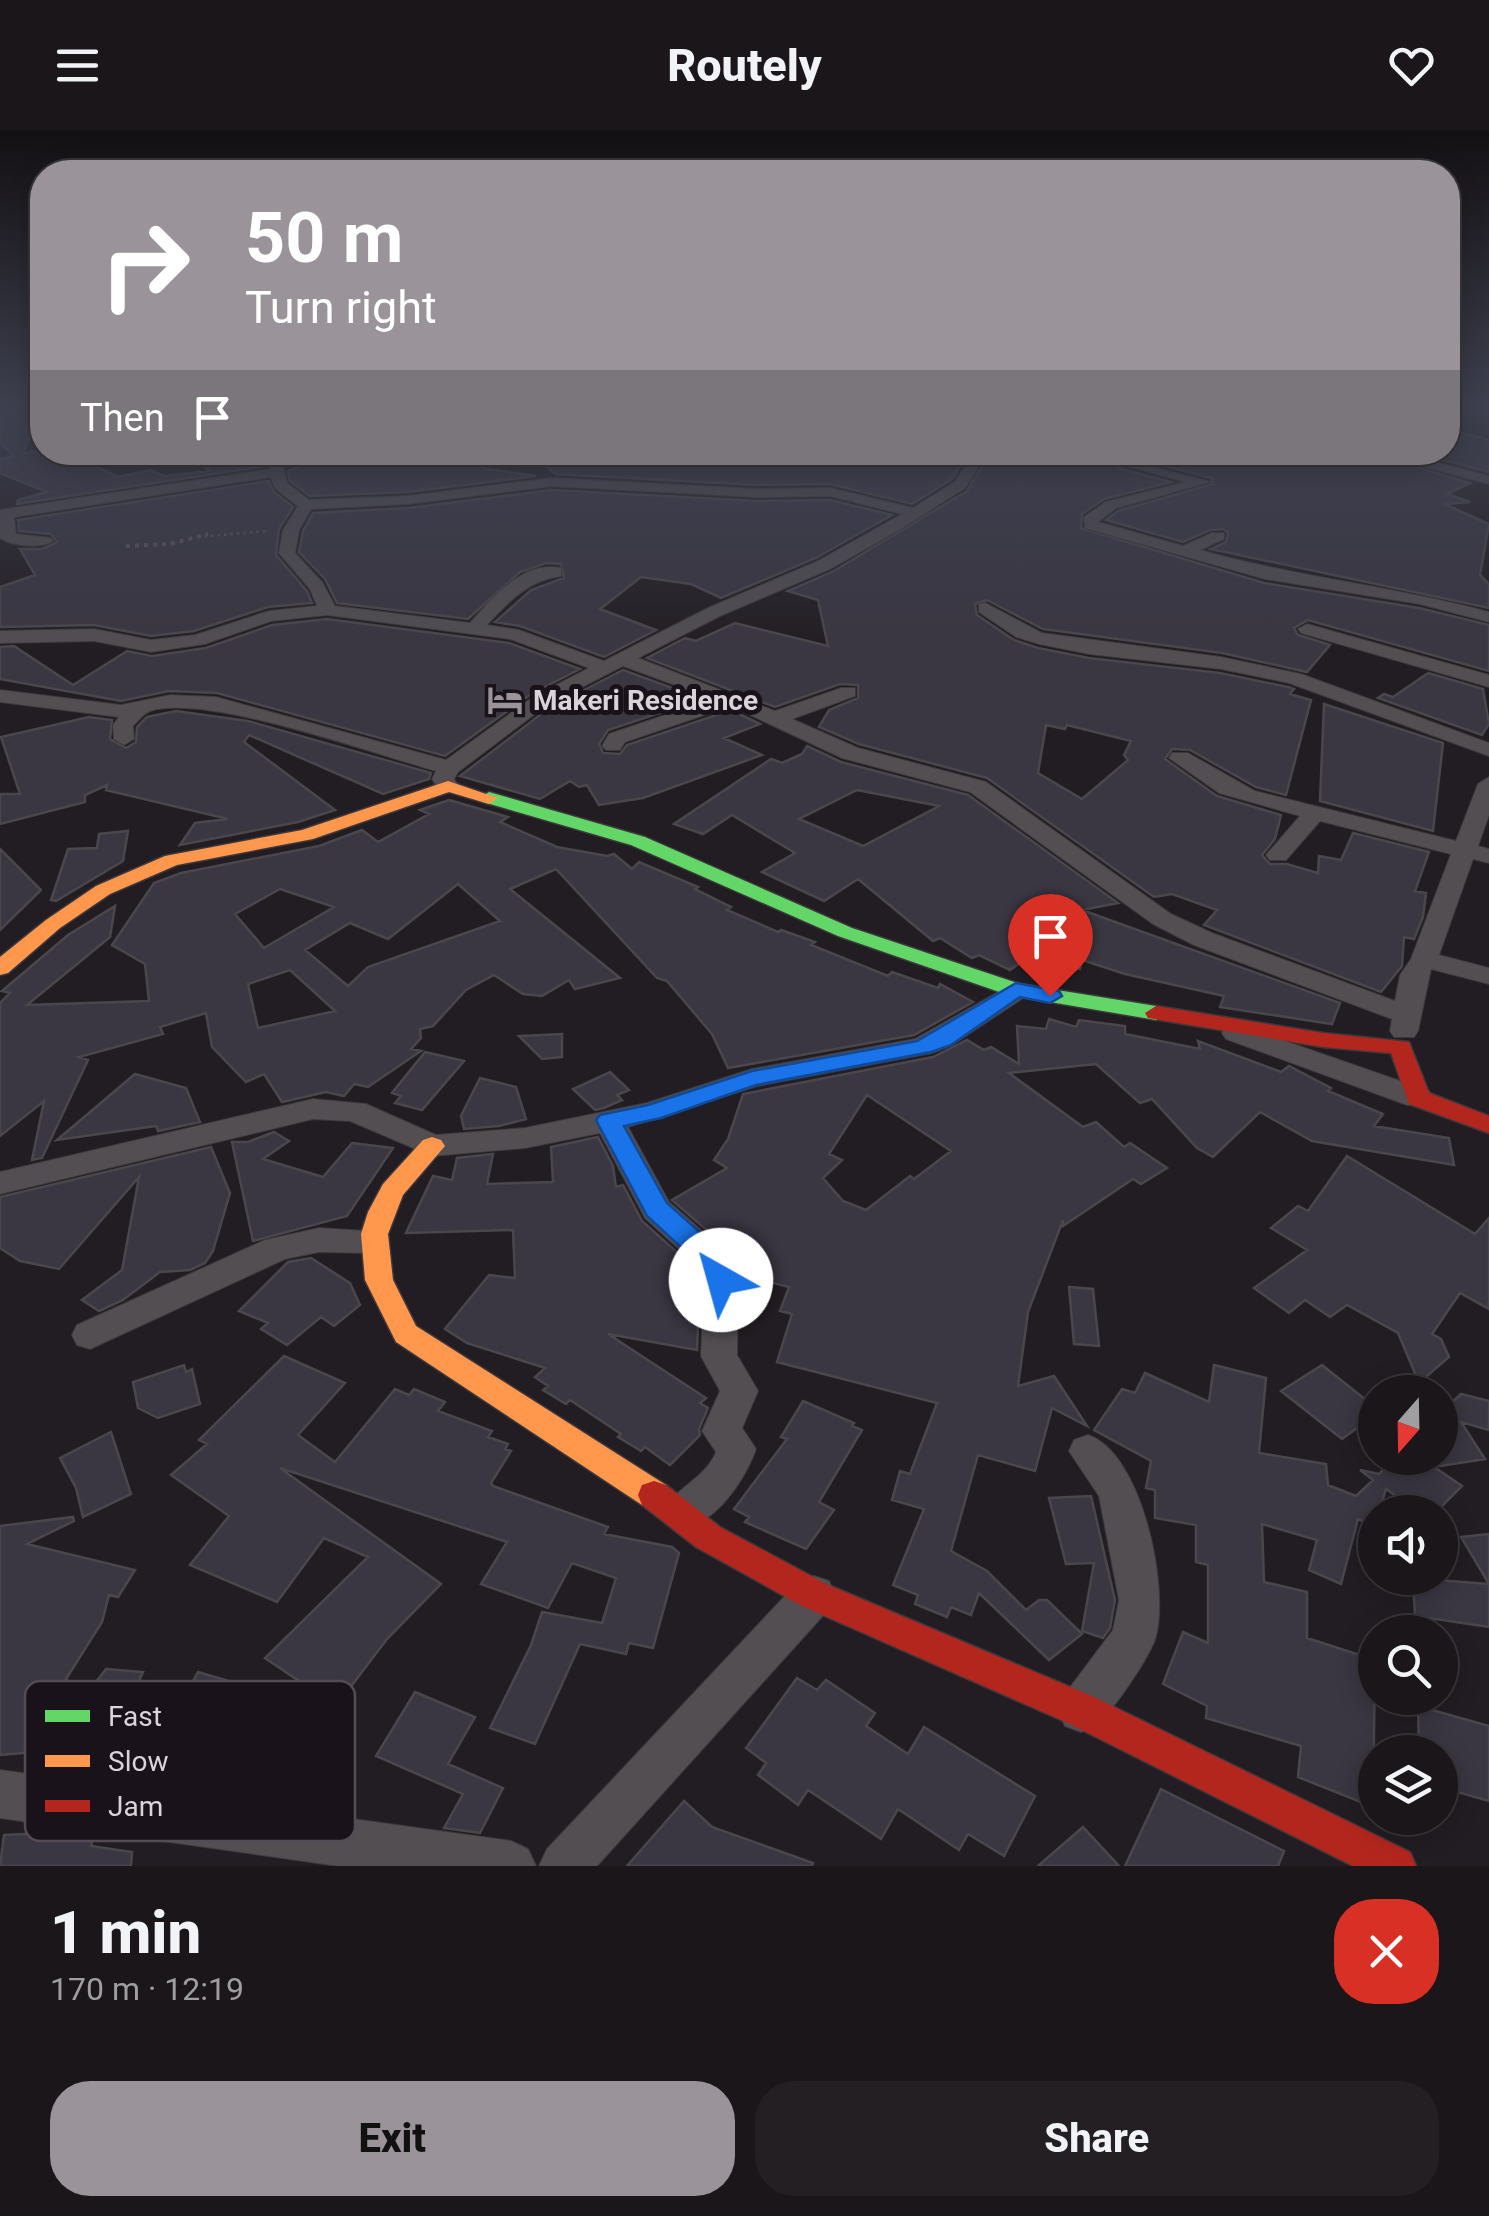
<!DOCTYPE html>
<meta charset="utf-8">
<style>
:root{--surface:#1a161a;--page:#231f23;--text:#f1f3f6;--muted:#9f9fa2;--line:#383539;--accent:#9a949a}
body{margin:0;font-family:Roboto,sans-serif;background:var(--page);color:var(--text);height:100vh;display:flex;flex-direction:column;font-size:38px;white-space:nowrap}
*{box-sizing:border-box;margin:0}
p{font-size:32px;color:var(--muted)}
.icon{flex:none;width:55px;height:55px;fill:none;stroke:currentColor;stroke-width:2;stroke-linecap:round;stroke-linejoin:round}
.map{position:relative;height:1736px;overflow:hidden}
.sheet{display:flex;flex-direction:column;background:var(--surface);flex:1}
.sheet>*{flex:none}
.guide{position:absolute;left:30px;top:30px;width:1430px;height:305px;border-radius:40px;box-shadow:0 5px 25px #0003,0 0 0 2px var(--line);background:#9a949a;color:#fff;overflow:hidden}
.needle{width:65px;rotate:200deg}
.fabs{position:absolute;left:1358px;top:1245px;display:grid;gap:20px}
.fabs a{display:grid;place-items:center;width:100px;height:100px;border-radius:50%;background:var(--surface);box-shadow:0 5px 25px #0003,0 0 0 2px var(--line);font-size:50px}
.pin{position:absolute;display:grid;place-items:center;width:85px;height:85px;color:#fff;margin:-102px -42px;border-radius:50% 50% 50% 0;rotate:-45deg;box-shadow:0 0 10px #0007}
.pin .icon{rotate:45deg}
.me{position:absolute;width:110px;margin:-55px;rotate:322deg;stroke-linejoin:round;filter:drop-shadow(0 0 8px #0008)}
.turn{display:flex;align-items:center;gap:35px;height:210px;padding:0 50px;font-size:45px}
.turn .icon{width:130px;height:130px;stroke-width:2.5}
.turn b{display:block;font-size:70px;line-height:85px}
.then{display:flex;align-items:center;height:95px;padding:0 50px;background:#0003;gap:20px;font-size:38px}
.round{display:grid;place-items:center;flex:none;width:105px;height:105px;border-radius:40px;background:var(--page)}
.head{display:flex;align-items:center;justify-content:space-between;height:170px;padding:0 50px}
h1{font-size:60px;font-weight:800;line-height:75px}
.primary-button{display:flex;gap:20px;margin-top:auto;padding:20px 50px}
.primary-button a{flex:1;height:115px;border-radius:40px;background:var(--accent);color:#111;font-size:40px;font-weight:800;line-height:115px;text-align:center}
.primary-button a+a{background:var(--page);color:var(--text)}
header{display:flex;justify-content:space-between;align-items:center;height:130px;padding:0 50px;background:var(--surface);font-size:45px;font-weight:800}
.map>svg:first-child{display:block}
.building{fill:#3a3642;stroke:#4a474c;stroke-width:2.5;fill-rule:evenodd}
.lines{fill:none;stroke-linecap:round;stroke-linejoin:round}
.street-casing{stroke:#3c383c;stroke-width:2}
.fast-casing{stroke:#3c383c;stroke-width:3}
.slow-casing{stroke:#3c383c;stroke-width:3}
.jam-casing{stroke:#3c383c;stroke-width:3}
.path-far1{stroke:#5c585c;stroke-width:2.5;stroke-dasharray:2.5 4;stroke-linecap:butt}
.path{stroke:#5c585c;stroke-width:4;stroke-dasharray:4 5;stroke-linecap:butt}
.street{fill:#524e52;fill-rule:evenodd}
.fast{fill:#63d668;fill-rule:evenodd}
.slow{fill:#ff974d;fill-rule:evenodd}
.jam{fill:#b3261e;fill-rule:evenodd}
.route{fill:#1a73e8;stroke:#114b97;stroke-width:2.5}
.labels{text-anchor:middle;dominant-baseline:central;stroke-width:10;stroke-linejoin:round;paint-order:stroke}
.far-poi-label{font-size:28px;font-weight:bold;fill:#dad4da;stroke:#1a121b;text-anchor:start}
.key{fill:#1a121b;stroke:#544c54;stroke-width:2.5}
.key-label{font-size:28px;fill:#dad4da}
</style>
<header><svg class="icon" aria-label="menu" viewBox="0 0 24 24"><path d="M4 6h16M4 12h16M4 18h16"/></svg>Routely<svg class="icon" aria-label="heart" viewBox="0 0 24 24"><path d="M12 20l-8-8c-3-5 5-10 8-4 3-6 11-1 8 4z"/></svg></header>
<div class="map">
<svg width="1489" height="1736" viewBox="0 0 1489 1736">
<rect width="100%" height="100%" fill="#221d22"/>
<path class="building" d="M15,283l18,16 -10,25 10,-3 27,10 16,-4 42,20 32,-7 14,6 45,-5 -4,-5 51,-9 10,9 -249,38 1,-4 29,-8 -47,-19v-14l14,-3 -14,-13v-28z
M1448,299l41,11v32l-76,-20h35z
M306,322h153l27,17 50,7 -128,16 -98,4 -20,-15 -2,-10 18,-7z
M530,322h375l30,11 9,-9 22,3 -14,22 -40,25 -82,-20 -74,1 -201,-11z
M991,322h376l103,31 -23,11 23,8 -26,2 45,20 -9,51 9,9v24l-278,-59 15,-7 2,-9 -4,-4 -14,1 -27,12 -77,-22 12,-9 95,-27 -2,-6 -91,-24 -5,4 3,10 53,14 -67,17 -22,15 -1,14 183,55 155,25 70,17v46l-181,-51 -14,8 4,7 32,10 -23,27 -85,-19 -179,-24 -56,-29 -12,4 2,11 37,25 24,8 51,10 131,15 68,14 6,2 -4,5 21,6 -25,95 -30,-8 -66,-37 -18,-1 -7,10 52,37 64,19 -6,24 -13,16 8,9h17l31,9 1,-17 22,4 12,-27 76,19 -14,39 11,2 -3,24 -9,22 -10,-2 -2,29 -21,26 -177,-67 13,-15 -45,-16 -18,3 -167,-119 -128,-34 -40,-17 10,-17 29,-12v-13l-18,-1 -65,23 -128,-49 38,-20 11,3 39,-18 93,23 -10,-46 -30,-9 44,-19 135,-81zM1046,595l19,4 2,-4 64,16 -7,14 4,5 -46,39 -44,-26z
M269,351l4,10 20,16 -14,22 -3,26 31,36 5,12 -44,4 -74,24 -43,5 -57,-11 -94,2v-40l35,-12 -15,-26h22l15,-7 -6,-8 -32,-3 -1,-11z
M552,360l204,11 74,-1 62,15 -76,43 -95,40 -30,-14 -50,-7 -41,32 56,21 -52,27 -84,-31 -25,-4 36,-32 33,-12 -3,-14 -15,-1 -26,9 -52,47 -131,-16 -12,-24 -26,-27 4,-21 10,-18 95,-5z
M327,489l182,24 71,26 -49,25 -86,62 -228,-63 -48,-2 -48,10 -121,-22v-32l14,-1 59,39 54,-34 25,5 54,-8 66,-23z
M623,540l79,29 -94,31 -9,14 4,9 17,1 7,-9 104,-35 29,14 -36,14 38,17 -119,43 -44,7 -12,-20 -8,2 -9,-6 -30,18 -80,-23 89,-68z
M1428,543l55,16 6,35 -7,11 -104,-37 6,-4 9,3z
M1324,574l119,39 -10,88 -113,-30z
M176,581l72,10 183,52 -2,6 -46,15 -134,-59 -5,7 91,68 -37,12 -118,23 15,-22 33,-4 -122,-29 1,-5 -22,10v7l-85,22v-30h20l-19,-57 88,-20 23,3 -2,19 16,9 10,-6 1,-15 10,-10z
M807,616l34,16 127,33 150,108 -36,7 258,93 -8,21 -112,-17 4,-11 -99,-22 -43,-14 -2,9 -55,-10 -15,11 -31,-15 -7,3 -32,-20 -7,3 -75,-62 -34,22 -62,-29 33,-19 -63,-38 -29,19 -29,-10 97,-65 11,4 20,-9zM857,660l82,16 -76,40 -64,-27z
M449,670l59,17 -8,5 57,25 50,9 7,-2 18,15 7,-7 59,25 -3,2 36,18 -4,3 51,22 3,-2 34,12 -4,3 77,31 4,-4 46,16 2,-4 33,18 -59,33 -186,33 -16,-34 -45,-53 -10,-3 -101,-109 -46,20 110,89 -45,11 -6,-9 -27,16 -19,-2 -29,-19 -28,15 -33,36 -13,3 1,9 -10,11 10,2 -53,36 -14,-3 -10,12 -18,-4 -44,10 -18,-28 -18,8 -34,-35 -6,-34 -46,14 3,7 -84,23 9,3 -46,98 -10,2 12,-59 -44,35v-133l10,-10 -8,-2 66,-56 47,-29 -5,31 -83,68 122,-4 -4,-37 -33,-19 42,-62 27,-10 138,-27 43,-16 16,12 51,-28 -9,-4zM458,754l42,37 -132,46 -20,19 -43,-36 45,-27 38,16zM280,759l54,18 -70,41 -29,-34zM290,840l45,41 -77,17 -10,-44z
M128,701l-5,30 -67,40 -5,-1 17,-51 29,-1 2,-14z
M0,719l41,41 -41,40z
M1049,889l27,8 3,-7 46,6v8l75,15 -2,-8 83,31 8,-6 42,22 -3,3 55,23 -9,12 75,12 5,27 -142,-24 -52,-29 -47,45 -16,-9 -45,-49 -12,4 -44,-39 -87,9 74,54 13,-5 28,25 6,-4 37,25 -26,16 -8,-5 -70,47v-6l-35,92 -10,74 36,-10 33,50 -35,-18 -17,63 -57,-16 -27,96 36,20 39,39 13,-10h8l35,34 -33,26 -70,-67 -8,22 -20,-8 -4,10 -32,-13 3,-9 -25,-10 31,-76 -32,-9 8,-29 10,3 27,-71 -160,-41 15,-48 -12,-3 9,-24 -50,-13 -21,-34 -46,-40 55,-32 -13,-8 14,-21 15,-45 190,-37 34,-17 17,10 7,-3 28,17 -2,-38 29,3zM867,965l84,56 -37,28 -4,-3 -44,34 -23,-9 -20,-23 19,-18 -13,-6z
M562,904v23l-20,2 -23,-23z
M425,922l39,9 -42,49 -27,-7 6,-7 -9,-3z
M610,942l19,18 -12,5 5,5 -18,8 -9,2 -22,-21z
M135,944l51,14 14,34 -42,9 -2,-5 -99,14z
M480,948l36,9 10,32 -27,7 -35,3 -3,-13z
M274,1002l15,9 -26,18 60,18 29,-34 41,5 -46,68 -94,25 -21,-99h16z
M598,1007l15,29 3,21 7,-2 19,36 47,42 11,18 -3,69 -89,-16 98,64 -6,5 8,5 -9,21 1,6 -30,30 -25,-18 -4,4 -23,-14 3,-3 -51,-34 -4,4 -23,-14 5,-4 -13,-9 10,-9 -78,-25 -22,-14 44,-54 26,3 -2,-48 -107,3 27,-57 19,4 5,-22 36,-4 -6,30 66,-2 -2,-35z
M211,1017l19,46 -17,58 -8,12 -15,7 -30,2 -37,28 -24,11 -17,-11 40,-30 17,-93 -80,92 -39,-8 -20,-13v-51z
M1347,1026l128,78 14,-16v91l-29,-16 -28,41 9,5 8,18 -30,26 -21,-50 -51,-28 -17,12 -25,-17 -16,13 -35,-25 53,-38 -36,-22 27,-22 10,5z
M311,1128l39,25 10,22 -26,21 -13,-9 -34,28 -26,-16 7,-6 -29,-12 49,-49z
M1069,1157l24,2 6,57 -25,-2z
M284,1226l61,27 -47,52 37,27 60,-73 14,6 5,-6 31,13 -7,9 54,20 -4,6 20,7 -3,5 6,2 -20,32 2,3 115,41 -4,7 68,13 7,6 -26,95 -24,-5 -3,11 -46,-10 -45,100 -45,-16 41,-83 11,-33 60,11 14,-45 -44,-15 -24,45 -67,-24 26,-42 -227,-74 161,116 -54,55 -51,67 -71,-48 103,-101 -44,-19 -47,64 -87,-37 39,-49 -58,-41 36,-31 -8,-4z
M184,1235l2,7 6,-3 8,35 -42,14 -20,-10 -5,-26z
M1214,1235l52,13 -7,75 67,11 2,21 28,11 17,-16 -13,-10 19,4 16,-16h26l41,28 -26,26h-17l-33,-23 -7,23h-4v14l-17,-7 -17,65 -32,-14 8,-30 -55,-16 2,58 43,10v46l68,22 -2,147 -75,-30 3,-31 -95,-28 1,-12 -44,-22 20,-52 25,11v-78l-12,-3v-37l-41,-7v-28l-9,-2 5,-27 -57,-31 28,-41 13,4 10,-20 64,29z
M1322,1235l53,42v8l-33,24 -61,-48z
M1440,1260l9,15 12,-11 28,7v29l-28,-8 24,37 -45,7z
M803,1271l51,22 -2,3 10,4 -43,72 15,8 -28,39 -61,-27 4,-5 -15,-8 53,-70 -6,-2z
M111,1302l20,62 -48,23 -7,-29 -16,-30z
M1091,1366l24,104 -5,28 -7,10 -21,-7 12,-68 -28,1 -17,-66z
M73,1387l1,4 -47,23 108,26 -17,27 -9,-2 -7,27 -36,57 21,15 19,-25 37,3 -42,90 -43,-12 -58,5v-229z
M1489,1404v93l-74,-11 -2,-38 76,6 -28,-47z
M198,1542l136,40 -42,83 -74,-13 -69,-18z
M797,1548l20,12 9,-10 49,33 -9,13 42,28 16,-27 111,69 -31,60 -36,-22 -9,16 -61,-41 -17,30 -73,-49 -10,15 -40,-30 8,-12 -20,-15z
M415,1562l60,25 -27,47 55,24 -23,45 -36,-5 19,-34 -87,-38z
M1418,1576l71,20v75l-49,-14v-35h-21z
M1161,1659l123,62 -6,15h-153z
M684,1671l28,26 101,36 -1,3h-185z
M1083,1697l36,39h-81z
M71,1702l23,3 -3,11 41,6 -1,14h-131l4,-31z"/>
<g class="lines">
<defs>
<path id="street" d="M261,322h19l7,31 22,17 99,-4 144,-18 204,11 74,-1 83,20 42,-26 19,-30h14l-23,36 -66,42 -69,39 -110,47 -82,42 137,53 66,-23h14v8l-63,23 66,29 128,34 185,132 41,19 183,68 5,-26 11,-16 40,-105 -131,-33 -34,39h-16l-4,-5 34,-39 -81,-23 -50,-35 3,-5h16l67,38 201,50 22,-57 11,-7v38l-11,31 11,3v14l-16,-4 -34,96 50,13v16l-58,-15 -13,62 -4,6h-20l-4,-6 2,-12 -198,-74 -41,-21 -183,-132 -128,-34 -111,-52 -106,36 -5,8h-14l-4,-4 7,-12 104,-35 -90,-33 -76,39 -89,67 -4,7 5,7 -11,7 -8,-2 -8,-12 4,-8c-62,-17 -230,-78 -286,-60 -7,3 -11,9 -17,15l1,13 -10,6 -10,-6 -1,-14 6,-8 -119,-15v-12l121,15 49,-10 46,2 230,63 87,-63 56,-29 -79,-29 -183,-24 -56,6 -66,23 -54,8 -57,-11 -94,2v-12l94,-2 57,11 44,-5 74,-24 48,-5 -7,-17 -31,-36 4,-23 15,-24 -23,-18 -4,-11 -257,40 2,17 35,4 2,3c-12,8 -41,5 -53,-3v-28l270,-41 -2,-13zM552,356l204,11 74,-1 72,18 -84,47 -110,47 -104,53 -85,-31 -32,-5c22,-24 42,-45 74,-49v-8c-38,-8 -68,29 -91,55l-135,-17 -13,-24 -27,-29 4,-23 12,-21 97,-5z
M1370,322h26l93,24v8z
M1119,328l91,24 -94,26 -18,14 85,24 29,-13h12v6l-24,11c95,27 193,36 289,62v10l-69,-18 -155,-25 -180,-51 -1,-11 22,-15 80,-20 -67,-18z
M985,473l57,30 179,24 80,17 188,69v13l-200,-73 -68,-14 -132,-15 -50,-10 -23,-7 -37,-25v-8z
M1307,494l182,51v12l-188,-54 -3,-4z
M1016,852l14,8 -4,6 -74,49 -20,8 -175,33 -129,41 41,75 47,41 22,37 -1,75 21,36 -16,37 14,21c-11,32 -49,90 -88,76l-6,-12c12,-25 44,-35 54,-61l-14,-21 18,-40 -19,-35 3,-76 -12,-19 -47,-43 -45,-85 -75,15 -93,8 -82,-35 -37,-2 -313,75v-22l313,-73 53,5 70,31 89,-7 122,-25 105,-34 163,-30z
M1236,894l193,67 4,7 -4,7h-22l-181,-66 -4,-6 4,-6z
M319,1098l63,4 5,9 -5,9 -12,3 -51,-1 -34,7 -195,90 -13,-4 -5,-10 5,-10 188,-85z
M1088,1305c54,18 81,151 68,201 -4,18 -46,80 -61,90 -4,3 -9,4 -14,6l-16,-6 -7,-16 7,-16 48,-64 6,-30 -20,-104 -30,-45 5,-11z
M814,1446l15,5 6,14 -6,14 -232,257h-58l8,-17 252,-268z
M0,1640l511,71 17,8 8,17h-198l-338,-48z"/>
<path id="fast" d="M489,662l156,45 207,91 168,56 136,22 11,7 -11,7 -148,-25 -170,-59 -207,-91 -148,-43 -3,-4z"/>
<path id="slow" d="M448,651l50,17 -9,6 -40,-12 -136,47 -136,26 -67,29 -50,34 -52,45 -8,2v-18l46,-37 50,-34 69,-30 137,-26z
M432,1007l9,3 4,6 -42,49 -15,39 5,46 23,46 250,159 4,10 -4,10 -12,4 -12,-4 -246,-163 -31,-62 -4,-46 7,-22 15,-28 40,-44z"/>
<path id="jam" d="M1156,876l167,27 86,9 20,51 60,23v17l-80,-29 -18,-51 -68,-6 -175,-29 -3,-5z
M654,1351l12,4 54,42 106,57 268,113 316,155 6,14h-63l-285,-143 -266,-117 -106,-59 -54,-42 -4,-10 4,-10z"/>
</defs>
<use href="#street" class="street-casing"/>
<use href="#fast" class="fast-casing"/>
<use href="#slow" class="slow-casing"/>
<use href="#jam" class="jam-casing"/>
<path class="path-far1" d="M198,407l70,-6"/>
<path class="path" d="M126,416l44,-2 38,-10"/>
<use href="#street" class="street"/>
<use href="#fast" class="fast"/>
<use href="#slow" class="slow"/>
<use href="#jam" class="jam"/>
</g>
<linearGradient id="sky" x2="0" y2="1"><stop stop-color="#131013"/><stop offset="0.53" stop-color="#3e404f"/><stop offset="1" stop-color="#3e404f" stop-opacity="0"/></linearGradient>
<rect width="1489" height="521" fill="url(#sky)"/>
<path class="route" d="M1016,853l43,8 3,5 -12,7 -30,-6 -69,48 -20,7 -175,33 -95,33 -37,8 43,77 47,42 22,35 -5,7 -10,3 -10,-3 -17,-28 -47,-43 -51,-96 4,-5 48,-10 104,-34 165,-30z"/>
<defs>
<symbol id="hotel-bare" viewBox="-9 -9 18 18"><path d="M-6-4.5h1.5V1H6V5H4.5V3h-9V5H-6ZM-4 0a1.8 1.8 0 1 1 3.6 0ZM.5 0V-2.5h3Q6-2.5 6 0Z" fill="#9a949a" stroke="#1a121b" stroke-width="2.5" paint-order="stroke"/></symbol>
</defs>
<g fill-rule="evenodd">
<use href="#hotel-bare" x="480" y="545" width="50" height="50"/>
</g>
<g class="labels">
<g class="far-poi-label">
<text x="533" y="570">Makeri Residence</text>
</g>
</g>
<rect x="25" y="1551" width="330" height="160" rx="15" class="key"/>
<rect x="45" y="1580" width="45" height="12" fill="#63d668"/>
<rect x="45" y="1625" width="45" height="12" fill="#ff974d"/>
<rect x="45" y="1670" width="45" height="12" fill="#b3261e"/>
<g class="key-label">
<text x="108" y="1596">Fast</text>
<text x="108" y="1641">Slow</text>
<text x="108" y="1686">Jam</text>
</g>
</svg>
<div class="fabs">
<a><svg class="needle" viewBox="-14 -14 28 28"><path d="M0-13l5 13h-10z" fill="#e53935"/><path d="M0 13l5-13h-10z" fill="#9f9fa2"/></svg></a>
<a><svg class="icon" aria-label="sound" viewBox="0 0 24 24"><path d="M4 9h4l5-4v14l-5-4H4zM17 9q2 3 0 6"/></svg></a>
<a><svg class="icon" aria-label="search" viewBox="0 0 24 24"><circle cx="10" cy="10" r="6"/><path d="M15 15l6 6"/></svg></a>
<a><svg class="icon" aria-label="layers" viewBox="0 0 24 24"><path d="M12 4l9 5-9 5-9-5zM3 14l9 5 9-5"/></svg></a>
</div>
<div class="pin" style="left:1050px;top:866px;background:#d93025"><svg class="icon" aria-label="arrive" viewBox="0 0 24 24"><path d="M6 21V4h12l-3 4 3 4H6"/></svg></div>
<svg class="me" style="left:721px;top:1150px" viewBox="-20 -20 40 40"><circle r="19" fill="#fff"/><path d="M0-13L10 11 0 6-10 11z" fill="#1a73e8"/></svg>
<div class="guide">
<div class="turn"><svg class="icon" aria-label="right" viewBox="0 0 24 24"><path d="M7 20v-9h11M14 6l5 5-5 5"/></svg><div><b>50 m</b>Turn right</div></div>
<div class="then">Then<svg class="icon" aria-label="arrive" viewBox="0 0 24 24"><path d="M6 21V4h12l-3 4 3 4H6"/></svg></div>
</div>
</div>
<section class="sheet">
<div class="head"><div><h1>1 min</h1><p>170 m · 12:19</p></div><a class="round" style="background:#d93025;color:#fff"><svg class="icon" aria-label="close" viewBox="0 0 24 24"><path d="M6 6l12 12M18 6L6 18"/></svg></a></div>
<div class="primary-button"><a>Exit</a><a>Share</a></div>
</section>
